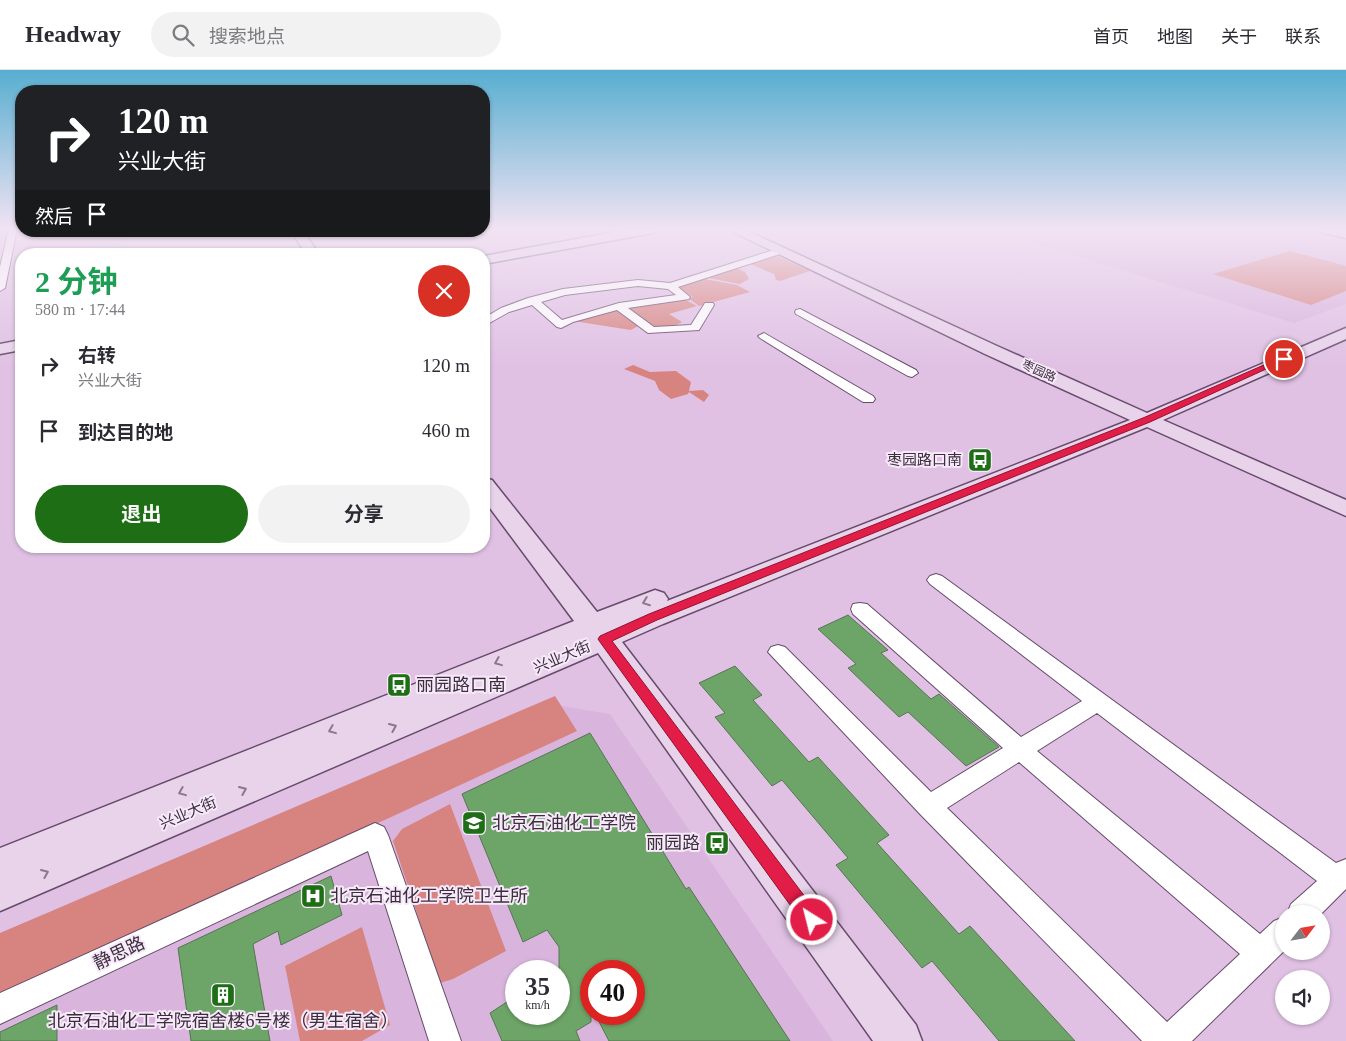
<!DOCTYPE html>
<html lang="zh">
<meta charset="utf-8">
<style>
:root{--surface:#fff;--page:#f2f2f3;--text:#2b2b33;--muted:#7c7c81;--line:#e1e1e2;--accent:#1d6e15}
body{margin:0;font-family:"Times New Roman","Noto Sans SC",serif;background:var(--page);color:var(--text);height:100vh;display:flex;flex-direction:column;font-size:19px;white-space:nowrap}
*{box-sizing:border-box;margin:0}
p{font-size:16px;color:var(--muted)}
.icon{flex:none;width:28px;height:28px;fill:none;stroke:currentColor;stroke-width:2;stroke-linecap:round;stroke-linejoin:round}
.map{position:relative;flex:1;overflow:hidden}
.drawer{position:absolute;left:15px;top:178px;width:475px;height:305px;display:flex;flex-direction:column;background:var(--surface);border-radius:20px;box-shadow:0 1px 4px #0004}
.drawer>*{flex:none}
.banner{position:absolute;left:15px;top:15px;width:475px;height:152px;border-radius:20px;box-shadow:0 1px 4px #0004;background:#202124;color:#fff;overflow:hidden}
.needle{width:32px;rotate:59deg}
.buttons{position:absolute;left:1275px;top:835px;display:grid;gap:10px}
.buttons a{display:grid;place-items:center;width:55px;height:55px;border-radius:50%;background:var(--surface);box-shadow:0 1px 4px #0004;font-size:25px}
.speed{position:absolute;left:505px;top:890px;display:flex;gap:10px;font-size:25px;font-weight:700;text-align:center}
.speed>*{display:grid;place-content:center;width:65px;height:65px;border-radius:50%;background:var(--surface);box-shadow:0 1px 4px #0004;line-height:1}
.speed small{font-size:12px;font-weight:400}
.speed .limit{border:8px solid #d22;background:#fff;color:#111}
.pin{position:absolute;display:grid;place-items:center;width:42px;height:42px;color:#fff;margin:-21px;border:2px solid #fff;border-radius:50%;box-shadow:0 1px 5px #0007}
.me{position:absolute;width:55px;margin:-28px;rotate:324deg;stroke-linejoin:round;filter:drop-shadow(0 0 4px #0008)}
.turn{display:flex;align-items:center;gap:18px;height:105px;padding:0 20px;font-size:22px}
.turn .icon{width:65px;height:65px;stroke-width:2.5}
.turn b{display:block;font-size:35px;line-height:42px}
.then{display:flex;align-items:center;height:48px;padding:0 20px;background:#0003;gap:10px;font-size:19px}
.round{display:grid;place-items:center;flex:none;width:52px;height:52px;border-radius:26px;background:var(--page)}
.overview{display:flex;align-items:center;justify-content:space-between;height:85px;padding:0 20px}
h1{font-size:30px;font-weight:700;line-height:38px;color:#1e9e55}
.button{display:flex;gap:10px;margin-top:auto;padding:10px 20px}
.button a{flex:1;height:58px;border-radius:30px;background:var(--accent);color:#fff;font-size:20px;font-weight:700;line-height:58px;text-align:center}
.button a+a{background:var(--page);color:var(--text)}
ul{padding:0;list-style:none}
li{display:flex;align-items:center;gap:15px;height:65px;padding:0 20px}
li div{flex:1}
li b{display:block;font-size:19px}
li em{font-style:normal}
header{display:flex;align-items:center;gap:30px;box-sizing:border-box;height:70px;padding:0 25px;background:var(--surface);border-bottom:1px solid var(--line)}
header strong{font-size:24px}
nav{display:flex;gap:28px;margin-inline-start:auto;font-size:18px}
.search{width:350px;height:45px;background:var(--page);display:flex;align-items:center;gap:12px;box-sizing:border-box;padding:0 18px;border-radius:28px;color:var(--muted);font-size:19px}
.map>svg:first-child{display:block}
.built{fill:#d9b5de;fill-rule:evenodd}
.green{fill:#d78481}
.building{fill:#6da467;stroke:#587455}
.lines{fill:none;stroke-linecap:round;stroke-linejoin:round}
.street-casing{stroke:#664b6a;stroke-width:2}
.secondary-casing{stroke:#664b6a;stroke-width:3}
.street{fill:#fff;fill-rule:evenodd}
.secondary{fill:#e8d3eb;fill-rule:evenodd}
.oneway{stroke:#89798b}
.route{fill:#e11d48;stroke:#92132f}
.labels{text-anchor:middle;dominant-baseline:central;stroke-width:4;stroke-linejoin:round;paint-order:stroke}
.far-street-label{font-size:12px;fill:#3b2f3c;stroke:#f7e8fa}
.poi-label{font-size:15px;fill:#3b2f3c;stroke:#f7e8fa;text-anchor:end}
.street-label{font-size:15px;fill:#3b2f3c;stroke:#f7e8fa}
.near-poi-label{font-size:18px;fill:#3b2f3c;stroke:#f7e8fa;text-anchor:start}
.near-street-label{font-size:18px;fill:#3b2f3c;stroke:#f7e8fa}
</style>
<header>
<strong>Headway</strong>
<div class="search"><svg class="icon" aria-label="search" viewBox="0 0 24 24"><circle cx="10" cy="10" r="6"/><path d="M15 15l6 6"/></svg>搜索地点</div>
<nav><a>首页</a><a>地图</a><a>关于</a><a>联系</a></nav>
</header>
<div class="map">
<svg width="1346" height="971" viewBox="0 0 1346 971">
<rect width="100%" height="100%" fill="#e0c1e4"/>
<path class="built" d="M1078,159h223l45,10v65l-52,19 -266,-82z
M29,161h97l2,12 -74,11h-28z
M550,634l60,10 223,327h-833v-108zM516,901h43v43h-43zM591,901h43v43h-43z"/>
<path class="green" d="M1290,181l56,15v25l-35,14 -98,-31z
M775,185l35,16 -30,10 -4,-1 -2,-6 -24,-10z
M737,198l8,4 4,7 -9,5 -32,-6z
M705,209l32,6 13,7 -51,14 -11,-8 5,-1 -16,-10z
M684,229l13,7 -28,8 13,8c-24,14 -39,-2 -58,-15z
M616,238l24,17 -9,5 -58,-9z
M633,295l17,7 26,-1 15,11 -2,9 14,-1 6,5 -5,7 -15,-10 -1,2 -17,5 -12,-9 -4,-9 -31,-12z
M555,626l22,35 -577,267v-65z
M450,734l56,147 -53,28 -13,4 -47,-142 9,-12z
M362,857l28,98 -28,16h-62l-15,-75z"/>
<path class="building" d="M848,545l40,35 -7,3 50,46 8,-5 60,53 -33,19 -58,-54 -9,5 -51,-49 8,-4 -38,-35z
M735,596l27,29 -9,5 56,62 9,-5 71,78 -12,8 82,91 11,-8 105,115h-76l-67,-80 -10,7 -86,-103 12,-7 -66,-78 -10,6 -57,-69 10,-4 -26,-30z
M590,663l96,156 3,-2 101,154h-181l-14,-27h39v-43h-43v51l-15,9 4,10h-78l-12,-28 26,-17v18h43v-67l-12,-17 -24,12 -61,-148z
M331,806l11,39 -61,30 -3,-14 -25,13 17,97h-79l-13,-93z
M57,935v36h-57v-9z"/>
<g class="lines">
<defs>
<path id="street" d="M9,159h8l-12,59 -5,3v-24z
M780,178l3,1v4l-105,34 12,10 -1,2 -61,9 26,19 37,-2 14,-22h8l1,2 -15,25 -51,3 -31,-23 -44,12 -12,6 -4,-1 -25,-22 -23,7 -25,14v-8l17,-10 27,-10 35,-9 75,-9 32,3zM638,216l30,3 8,6 -57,8 -57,17 -21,-18 24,-7z
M800,239l116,61 2,3 -6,4 -4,-1 -112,-62 -1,-2 1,-2z
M764,263l109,63 2,3 -2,3h-10l-103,-64 -2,-2z
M936,504l6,2 394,287 10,-4v30l-25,25h-34l4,-10 26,-23 -220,-168 -60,38 223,183 14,-13 10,-4v34l-92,90h-50l-222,-227 -152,-162 3,-5 7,-2 7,2 146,145 72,-44 -150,-134 -2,-5 2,-5 7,-1 7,1 154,133 61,-36 -152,-117 -3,-4 3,-4zM1019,692l221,192 -73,68 -220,-214z
M375,753l9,4 4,8 73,206h-32l-61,-190 -368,173v-31z"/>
<path id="secondary" d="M632,159h27l-6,4 -169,31v-8z
M727,159h16l254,117 150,67 199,-85v11l-183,81 183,80v16l-199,-89 -484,197 -41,18 294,383 6,16h-49l-275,-388 -598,258v-63l574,-227 -90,-121v-22l8,2 105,132 58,-22 9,3 4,6 -1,2 463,-181 -145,-66z
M1319,159l27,1v8l-25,-6z
M291,161h12l16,23h-13z
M21,270v10l-21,4v-10z"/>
</defs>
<use href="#street" class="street-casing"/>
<use href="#secondary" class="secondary-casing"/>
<use href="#street" class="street"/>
<use href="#secondary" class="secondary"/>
</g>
<defs><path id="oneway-chevron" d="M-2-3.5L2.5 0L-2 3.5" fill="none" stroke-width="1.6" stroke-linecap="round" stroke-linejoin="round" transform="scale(1.25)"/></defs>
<g class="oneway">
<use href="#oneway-chevron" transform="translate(646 532) rotate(159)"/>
<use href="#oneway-chevron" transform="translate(498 592) rotate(158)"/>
<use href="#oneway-chevron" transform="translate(393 657) rotate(-23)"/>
<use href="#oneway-chevron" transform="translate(332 660) rotate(158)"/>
<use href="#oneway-chevron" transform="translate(243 720) rotate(-23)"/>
<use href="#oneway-chevron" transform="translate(182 722) rotate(158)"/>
<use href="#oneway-chevron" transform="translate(45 803) rotate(-23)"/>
</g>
<linearGradient id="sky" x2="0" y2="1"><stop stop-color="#57aed0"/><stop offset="0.54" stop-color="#f1e3f3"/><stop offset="1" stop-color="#f1e3f3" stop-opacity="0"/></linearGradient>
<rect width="1346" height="295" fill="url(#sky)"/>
<path class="route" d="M1282,287l6,2 -138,63 -493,198 -45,21 206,273 3,6 -3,7 -6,2 -6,-2 -206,-285 -2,-3 2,-3 49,-22 494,-196z"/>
<defs>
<symbol id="bus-square" viewBox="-11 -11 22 22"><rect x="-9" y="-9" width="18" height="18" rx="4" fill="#1d6e15" stroke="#f7e8fa"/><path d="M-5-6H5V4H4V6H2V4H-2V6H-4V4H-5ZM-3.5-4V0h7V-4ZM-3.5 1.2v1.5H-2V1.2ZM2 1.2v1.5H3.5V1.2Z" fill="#fff"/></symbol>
<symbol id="university-square" viewBox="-11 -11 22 22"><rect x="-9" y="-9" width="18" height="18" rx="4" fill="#1d6e15" stroke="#f7e8fa"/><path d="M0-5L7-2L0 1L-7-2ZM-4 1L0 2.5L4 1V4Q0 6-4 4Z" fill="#fff"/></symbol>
<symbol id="hospital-square" viewBox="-11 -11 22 22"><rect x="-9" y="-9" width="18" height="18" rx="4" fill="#1d6e15" stroke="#f7e8fa"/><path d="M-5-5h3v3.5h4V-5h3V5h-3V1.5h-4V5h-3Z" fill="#fff"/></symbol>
<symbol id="building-square" viewBox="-11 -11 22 22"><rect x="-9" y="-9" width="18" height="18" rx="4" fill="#1d6e15" stroke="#f7e8fa"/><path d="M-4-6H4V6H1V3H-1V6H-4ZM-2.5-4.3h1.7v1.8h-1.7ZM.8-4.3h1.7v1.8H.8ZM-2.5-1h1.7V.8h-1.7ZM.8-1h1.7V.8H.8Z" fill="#fff"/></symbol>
</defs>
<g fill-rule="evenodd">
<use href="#bus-square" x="966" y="376" width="28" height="28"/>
<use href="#bus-square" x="385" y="601" width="28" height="28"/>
<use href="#university-square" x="460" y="739" width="28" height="28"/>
<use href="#bus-square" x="703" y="759" width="28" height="28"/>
<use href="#hospital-square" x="299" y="812" width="28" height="28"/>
<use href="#building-square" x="209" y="911" width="28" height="28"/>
</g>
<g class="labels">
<g class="far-street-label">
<text transform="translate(1039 301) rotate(24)">枣园路</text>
</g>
<g class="poi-label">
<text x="962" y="390">枣园路口南</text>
</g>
<g class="street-label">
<text transform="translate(562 587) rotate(-23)">兴业大街</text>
<text transform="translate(188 743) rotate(-23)">兴业大街</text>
</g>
<g class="near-poi-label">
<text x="416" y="615">丽园路口南</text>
<text x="492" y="753">北京石油化工学院</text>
<text x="700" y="773" text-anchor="end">丽园路</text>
<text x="330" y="826">北京石油化工学院卫生所</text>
<text x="223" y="951" text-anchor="middle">北京石油化工学院宿舍楼6号楼（男生宿舍）</text>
</g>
<g class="near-street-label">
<text transform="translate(119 883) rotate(-25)">静思路</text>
</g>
</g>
</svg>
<div class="buttons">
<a><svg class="needle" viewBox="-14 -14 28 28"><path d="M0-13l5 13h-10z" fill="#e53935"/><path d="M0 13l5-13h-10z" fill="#7c7c81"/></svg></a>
<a><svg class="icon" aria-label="sound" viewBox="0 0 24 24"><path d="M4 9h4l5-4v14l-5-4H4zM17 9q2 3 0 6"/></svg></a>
</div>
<div class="speed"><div>35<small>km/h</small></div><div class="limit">40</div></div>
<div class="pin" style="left:1284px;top:289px;background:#d93025"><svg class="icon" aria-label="arrive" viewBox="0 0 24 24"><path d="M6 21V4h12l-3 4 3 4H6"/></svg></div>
<svg class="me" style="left:812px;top:850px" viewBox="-20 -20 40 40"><circle r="17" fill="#e11d48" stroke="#fff" stroke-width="3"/><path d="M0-11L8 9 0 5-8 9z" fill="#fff"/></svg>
<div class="banner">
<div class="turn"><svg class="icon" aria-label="right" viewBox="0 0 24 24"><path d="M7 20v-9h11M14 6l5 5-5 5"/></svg><div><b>120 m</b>兴业大街</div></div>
<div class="then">然后<svg class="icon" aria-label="arrive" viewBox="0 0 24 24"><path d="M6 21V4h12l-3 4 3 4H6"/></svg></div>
</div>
<section class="drawer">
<div class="overview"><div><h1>2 分钟</h1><p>580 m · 17:44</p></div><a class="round" style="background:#d93025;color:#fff"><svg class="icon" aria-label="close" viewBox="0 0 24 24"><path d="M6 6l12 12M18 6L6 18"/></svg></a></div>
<ul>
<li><svg class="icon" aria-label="right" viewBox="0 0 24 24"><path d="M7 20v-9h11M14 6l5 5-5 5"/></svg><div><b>右转</b><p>兴业大街</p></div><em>120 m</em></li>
<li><svg class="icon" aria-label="arrive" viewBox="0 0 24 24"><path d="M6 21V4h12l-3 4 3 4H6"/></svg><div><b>到达目的地</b></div><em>460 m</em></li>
</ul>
<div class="button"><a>退出</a><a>分享</a></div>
</section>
</div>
